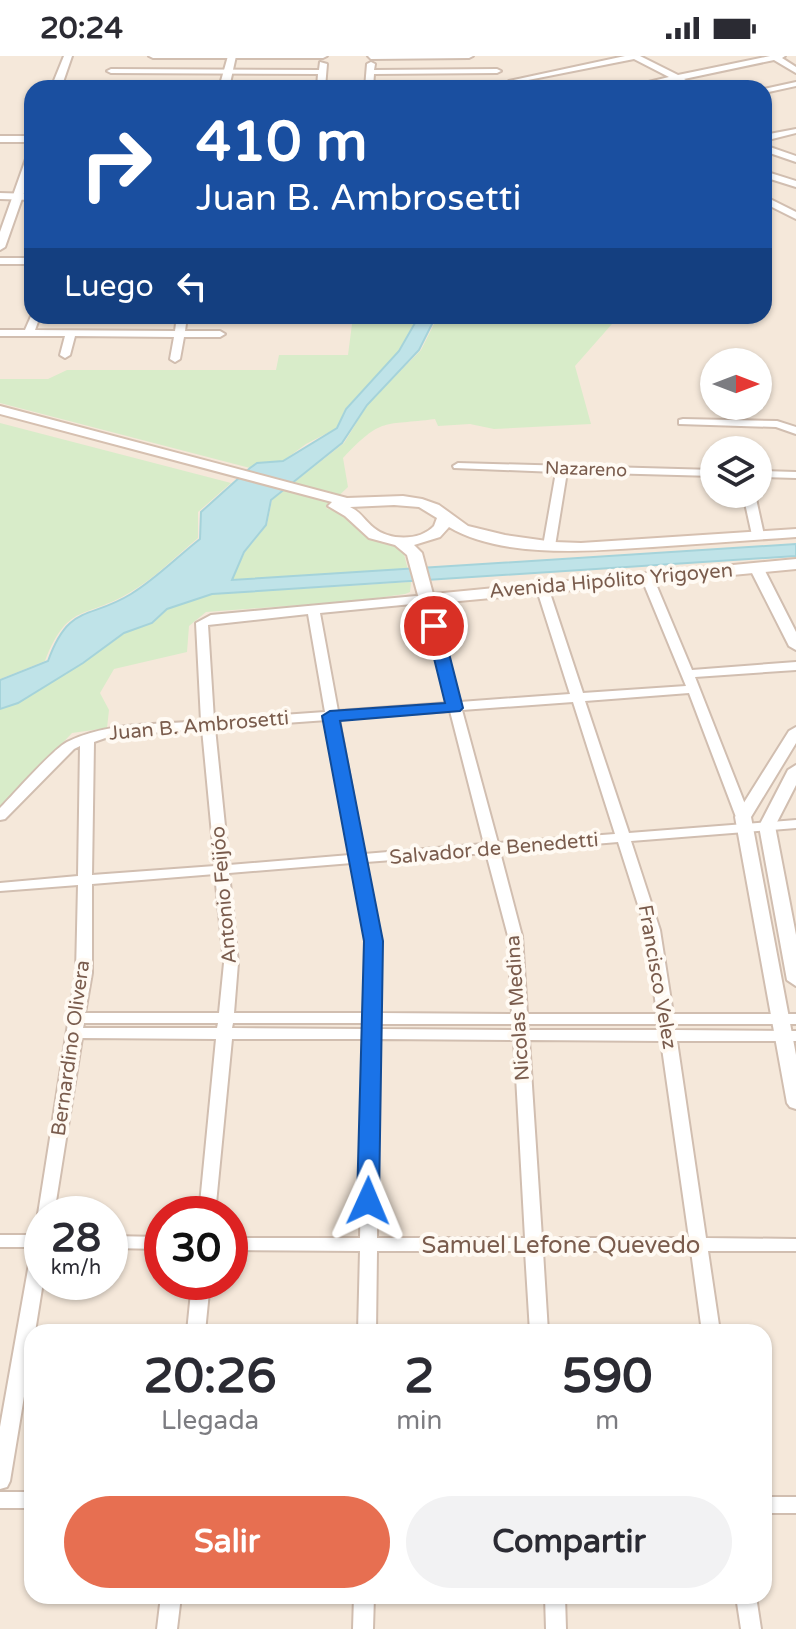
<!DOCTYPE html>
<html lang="es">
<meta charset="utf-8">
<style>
:root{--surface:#fff;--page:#f2f2f3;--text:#2b2b33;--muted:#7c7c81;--accent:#e76f51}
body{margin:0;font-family:"Varela Round",sans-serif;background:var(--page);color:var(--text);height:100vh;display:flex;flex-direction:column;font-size:30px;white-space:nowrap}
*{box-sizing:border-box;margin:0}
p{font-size:26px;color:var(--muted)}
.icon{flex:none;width:44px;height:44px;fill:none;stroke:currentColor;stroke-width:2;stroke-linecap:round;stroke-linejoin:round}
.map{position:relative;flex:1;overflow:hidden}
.details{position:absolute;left:24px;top:1268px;width:748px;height:280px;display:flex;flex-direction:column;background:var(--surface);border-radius:24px;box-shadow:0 2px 6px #0004}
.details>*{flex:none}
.top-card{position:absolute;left:24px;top:24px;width:748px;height:244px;border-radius:24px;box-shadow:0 2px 6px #0004;background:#1a4fa0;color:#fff;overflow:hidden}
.needle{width:52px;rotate:90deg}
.controls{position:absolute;left:700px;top:292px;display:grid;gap:16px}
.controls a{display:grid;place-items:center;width:72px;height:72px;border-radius:50%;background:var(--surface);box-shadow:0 2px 6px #0004;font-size:40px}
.speed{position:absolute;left:24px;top:1140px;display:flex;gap:16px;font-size:40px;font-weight:700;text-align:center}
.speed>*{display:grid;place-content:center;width:104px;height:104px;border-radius:50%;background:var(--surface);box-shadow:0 2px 6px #0004;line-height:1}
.speed small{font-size:20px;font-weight:400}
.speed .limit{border:12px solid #d22;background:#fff;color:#111}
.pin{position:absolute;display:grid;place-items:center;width:68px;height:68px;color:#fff;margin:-34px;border:4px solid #fff;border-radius:50%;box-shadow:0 2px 8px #0007}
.me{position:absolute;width:88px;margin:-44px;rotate:1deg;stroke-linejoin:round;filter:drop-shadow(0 0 6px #0008)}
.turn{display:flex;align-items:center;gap:28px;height:168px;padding:0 40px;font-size:36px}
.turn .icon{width:104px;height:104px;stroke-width:2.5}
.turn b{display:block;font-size:56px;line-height:68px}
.then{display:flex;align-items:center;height:76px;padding:0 40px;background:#0003;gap:16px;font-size:30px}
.eta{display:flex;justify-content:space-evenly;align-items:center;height:136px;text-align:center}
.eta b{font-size:48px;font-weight:700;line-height:56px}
.cta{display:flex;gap:16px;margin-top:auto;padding:16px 40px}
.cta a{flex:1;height:92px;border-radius:48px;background:var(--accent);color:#fff;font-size:32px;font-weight:700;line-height:92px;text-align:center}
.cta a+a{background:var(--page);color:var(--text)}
.status{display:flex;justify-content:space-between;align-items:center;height:56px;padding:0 40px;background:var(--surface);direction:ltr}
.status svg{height:22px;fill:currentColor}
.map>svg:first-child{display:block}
.residential{fill:#f5e8da;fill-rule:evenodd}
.green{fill:#d8ecc9}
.water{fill:#bfe3e8;stroke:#a5d3da;stroke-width:2}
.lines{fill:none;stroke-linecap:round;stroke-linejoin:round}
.minor-casing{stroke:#d1beb0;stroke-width:4}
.tertiary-casing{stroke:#d1beb0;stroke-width:4}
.secondary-casing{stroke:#d6c0b0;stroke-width:4}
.minor{fill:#fff;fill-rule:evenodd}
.tertiary{fill:#fff;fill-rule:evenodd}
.secondary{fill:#fff;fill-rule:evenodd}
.route{fill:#1a73e8;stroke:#114b97;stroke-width:2}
.labels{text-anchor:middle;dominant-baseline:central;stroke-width:8;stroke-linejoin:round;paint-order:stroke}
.far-street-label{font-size:18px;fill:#7a5c4d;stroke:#fffaf3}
.street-label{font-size:20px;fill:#7a5c4d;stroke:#fffaf3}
.near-street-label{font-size:24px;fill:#7a5c4d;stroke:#fffaf3}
</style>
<div class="status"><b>20:24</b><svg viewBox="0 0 49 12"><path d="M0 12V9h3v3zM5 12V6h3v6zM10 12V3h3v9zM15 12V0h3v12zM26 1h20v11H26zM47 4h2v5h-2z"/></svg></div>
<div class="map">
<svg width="796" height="1573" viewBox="0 0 796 1573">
<rect width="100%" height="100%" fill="#fdf6ec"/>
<path class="residential" d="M0,0h796v1573h-796zM32,32h732v228h-732zM714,306h44v44h-44zM714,394h44v44h-44zM42,1158h68v68h-68zM162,1158h68v68h-68zM32,1276h732v264h-732z"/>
<path class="green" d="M360,260h58l-19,35 -54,58 -8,19 -31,16 -23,17 -26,2 -7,5 -250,-65v-24h48l19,-9h209l3,-15h69l4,-31z
M438,260h181l-44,50 16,58 -97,5 -24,-5 -32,2 -3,-7c-52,7 -52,-3 -92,39l5,29 -22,21 26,10 10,16 37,14 5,6 4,16 -177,11 14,-29 22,-27 5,-25 72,-57 24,-39 53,-54z
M0,367l231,60 -33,29v26c-22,18 -44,41 -69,55 -44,26 -61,9 -84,68l-45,18z
M411,526l-1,10 -5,2 -49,7 -150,11 -17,14 -2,26 -73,17 -14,24 9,17 -2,18 -35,5 -72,76v-100l18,-6 65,-40 42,-30 28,-10 15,-14 44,-15z"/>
<path class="water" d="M419,260h17l-17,34 -52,55 -25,38 -71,57 -5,25 -22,27 -12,28 564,-36v12l-584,38 -45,15 -15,14 -28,10 -41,30 -65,40 -18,6v-29l48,-19c21,-58 41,-41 83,-67 25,-15 47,-38 69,-55l1,-27 49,-44 7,-5 26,-2 54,-33 9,-19 53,-58z"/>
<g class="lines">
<defs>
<path id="minor" d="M149,0h178l-4,2h-170z
M368,0h105l-4,2 -98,1z
M625,0h15l38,19 92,-19h15l-3,2 14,9v6l-22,-13 -90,19 17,9c-12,0 -15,-6 -25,-7 -8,-2 -38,7 -52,7l45,-11 -35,-18 -121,24 -4,-2z
M320,6l7,2 -2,24h-8l1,-14 -207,-1 -4,-2 4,-2 208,1z
M371,6l4,2 -1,6 123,-1 4,2 -4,2 -123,1 -1,14h-8l2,-24z
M796,26v4l-32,7v-4z
M520,28h3v4h-84l4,-2z
M56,29l220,1 4,2h-227z
M796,73v4l-32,8v-6z
M764,89l32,11v6l-32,-11z
M764,115l32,10v6l-32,-10z
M0,137l32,1v6l-32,-1z
M764,140l32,16v7l-32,-16z
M0,202h32v6h-32z
M32,258v2h8l-5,14 140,1 2,-15h10l-2,15h35l5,3 -5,3h-36l-4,22 -5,3 -5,-3 4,-22 -99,-1 -5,19 -5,3 -5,-3 5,-19h-65v-6h25z
M683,363l94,2 19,6v7l-20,-7 -97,-3v-4z
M458,407l256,7v6l-147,-4 -12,74 -6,3 -6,-3 13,-74 -102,-4 -1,-2z
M758,415l38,1v6l-38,-1z
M743,438h12l9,41 -2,2 -4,1 -6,-3z
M647,517l6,4 39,93 104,-8v8l-101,7 55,140 -7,4 -7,-4 -47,-124 -104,8 44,132 167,-13v8l-165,13 29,89 13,84h123v10h-122l1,6 121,1v10h-119l29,197 90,1v12h-88l12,81h-18l-11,-81h-148l5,81h-18l-5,-81h-148l-1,81h-18l2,-81 -130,-1v-12h130l4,-199h-132l-17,175h-16l17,-175 -134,-1 -28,176h-12v5l-2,-1 -2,-4 38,-241 2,-88 -78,6v-8l78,-7 2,-130 -6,3 -69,70 -5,1v-12c14,-14 52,-58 67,-66 40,-20 90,-17 134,-21l-5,-98 15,-8 216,-20 6,4 27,103 110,-8 -34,-107 6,-4 6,4 35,106 103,-7 -45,-109zM422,547l26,100 -110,8 -18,-98zM308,558l17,98 -111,8 -6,-95zM573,646l42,132 -117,9 -36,-133zM450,655l34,133 -120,10 -25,-135zM327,664l23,135 -121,10 -14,-137zM202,673l13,137 -123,9 2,-133 17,-6zM618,786l28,88 11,84h-130l-5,-78 -22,-84zM486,797l22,83 4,78 -132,-1v-72l-14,-79zM352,807l14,78 -2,72h-130l4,-50 -9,-90zM215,818l9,89 -5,50h-134l7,-40v-89zM84,967h134l-1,5h-134zM233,967h131v6l-132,-1zM379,968h134v6l-134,-1zM528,968h131l1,6h-132zM379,983l135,1 11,198h-148zM529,984l132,1 28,197h-147z
M42,1176l1,50 -8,50h-3v16l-22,133 -3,6 -7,2v-62l32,-180h-32v-12h35z
M110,1180l52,1v12l-52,-1z
M192,1226h18l-5,50h-18z
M0,1436h32v16h-32z
M764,1441h32v16h-32z
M161,1540h20l-4,33h-20z
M354,1540h20l-1,33h-20z
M545,1540h20l1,33h-20z
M736,1540h20l5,33h-20z"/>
<path id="tertiary" d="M64,0h8l-11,32h-10z
M228,0h8l-7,32h-10z
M0,80h32v6h-32z
M32,97v17l-27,77 -5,3v-18l27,-76z
M756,507l7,4 33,65v18l-7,-4 -40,-79z
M796,671v16l-45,74 45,238v54l-6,-2 -3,-4 -52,-286 54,-86z
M796,709v20l-21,41 21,109v51l-9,-6 -28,-154 29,-56z"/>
<path id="secondary" d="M0,350l347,92 56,-2 19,3 17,6 29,21 37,9 49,7 27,1 215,-14v8c-43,3 -86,6 -129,9 -64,4 -161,15 -218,-19l-9,10 -26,8 8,8 11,41 363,-35v10l-369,35 -8,-5 -12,-44 -12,-10 -26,-7 -24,-22 -17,-10 4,-4 -332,-88zM394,449l25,2 18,11 -3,8c-14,15 -44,15 -60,2 -9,-7 -13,-16 -24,-21z"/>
</defs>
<use href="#minor" class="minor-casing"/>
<use href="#tertiary" class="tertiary-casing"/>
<use href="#secondary" class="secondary-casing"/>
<use href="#minor" class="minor"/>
<use href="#tertiary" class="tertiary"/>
<use href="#secondary" class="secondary"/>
</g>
<path class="route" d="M434,565l8,5 21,82 -3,3 -120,10 43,220 -4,260 -3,6h-16l-3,-6 7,-260 -42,-225 8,-5 115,-8 -19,-77z"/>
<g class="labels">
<g class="far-street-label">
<text transform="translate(586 413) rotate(2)">Nazareno</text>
</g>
<g class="street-label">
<text transform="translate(611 525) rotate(-5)">Avenida Hipólito Yrigoyen</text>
<text transform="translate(199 670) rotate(-5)">Juan B. Ambrosetti</text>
<text transform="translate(494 793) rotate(-5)">Salvador de Benedetti</text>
<text transform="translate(224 839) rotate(-95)">Antonio Feijóo</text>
<text transform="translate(657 921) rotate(80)">Francisco Velez</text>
<text transform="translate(518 952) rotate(-94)">Nicolas Medina</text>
<text transform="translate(71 992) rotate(-82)">Bernardino Olivera</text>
</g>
<g class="near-street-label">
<text x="561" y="1189">Samuel Lefone Quevedo</text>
</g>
</g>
</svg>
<div class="controls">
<a><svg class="needle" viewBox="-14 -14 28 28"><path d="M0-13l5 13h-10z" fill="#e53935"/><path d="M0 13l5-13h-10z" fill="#7c7c81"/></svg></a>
<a><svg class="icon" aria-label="layers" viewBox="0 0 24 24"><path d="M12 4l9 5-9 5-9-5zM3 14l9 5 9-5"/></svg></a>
</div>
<div class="speed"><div>28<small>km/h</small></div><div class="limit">30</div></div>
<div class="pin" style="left:434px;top:570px;background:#d93025"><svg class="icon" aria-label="arrive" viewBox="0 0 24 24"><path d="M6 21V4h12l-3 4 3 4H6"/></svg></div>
<svg class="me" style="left:368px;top:1145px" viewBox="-20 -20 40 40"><path d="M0-17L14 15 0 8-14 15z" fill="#1a73e8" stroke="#fff" stroke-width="4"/></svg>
<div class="top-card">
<div class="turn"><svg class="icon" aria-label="right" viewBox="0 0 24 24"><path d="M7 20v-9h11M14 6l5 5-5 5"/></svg><div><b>410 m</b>Juan B. Ambrosetti</div></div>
<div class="then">Luego<svg class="icon" aria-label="left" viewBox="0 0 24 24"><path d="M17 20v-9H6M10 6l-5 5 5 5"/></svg></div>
</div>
<section class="details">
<div class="eta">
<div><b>20:26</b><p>Llegada</p></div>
<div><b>2</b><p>min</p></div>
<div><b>590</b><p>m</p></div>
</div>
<div class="cta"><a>Salir</a><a>Compartir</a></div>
</section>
</div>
